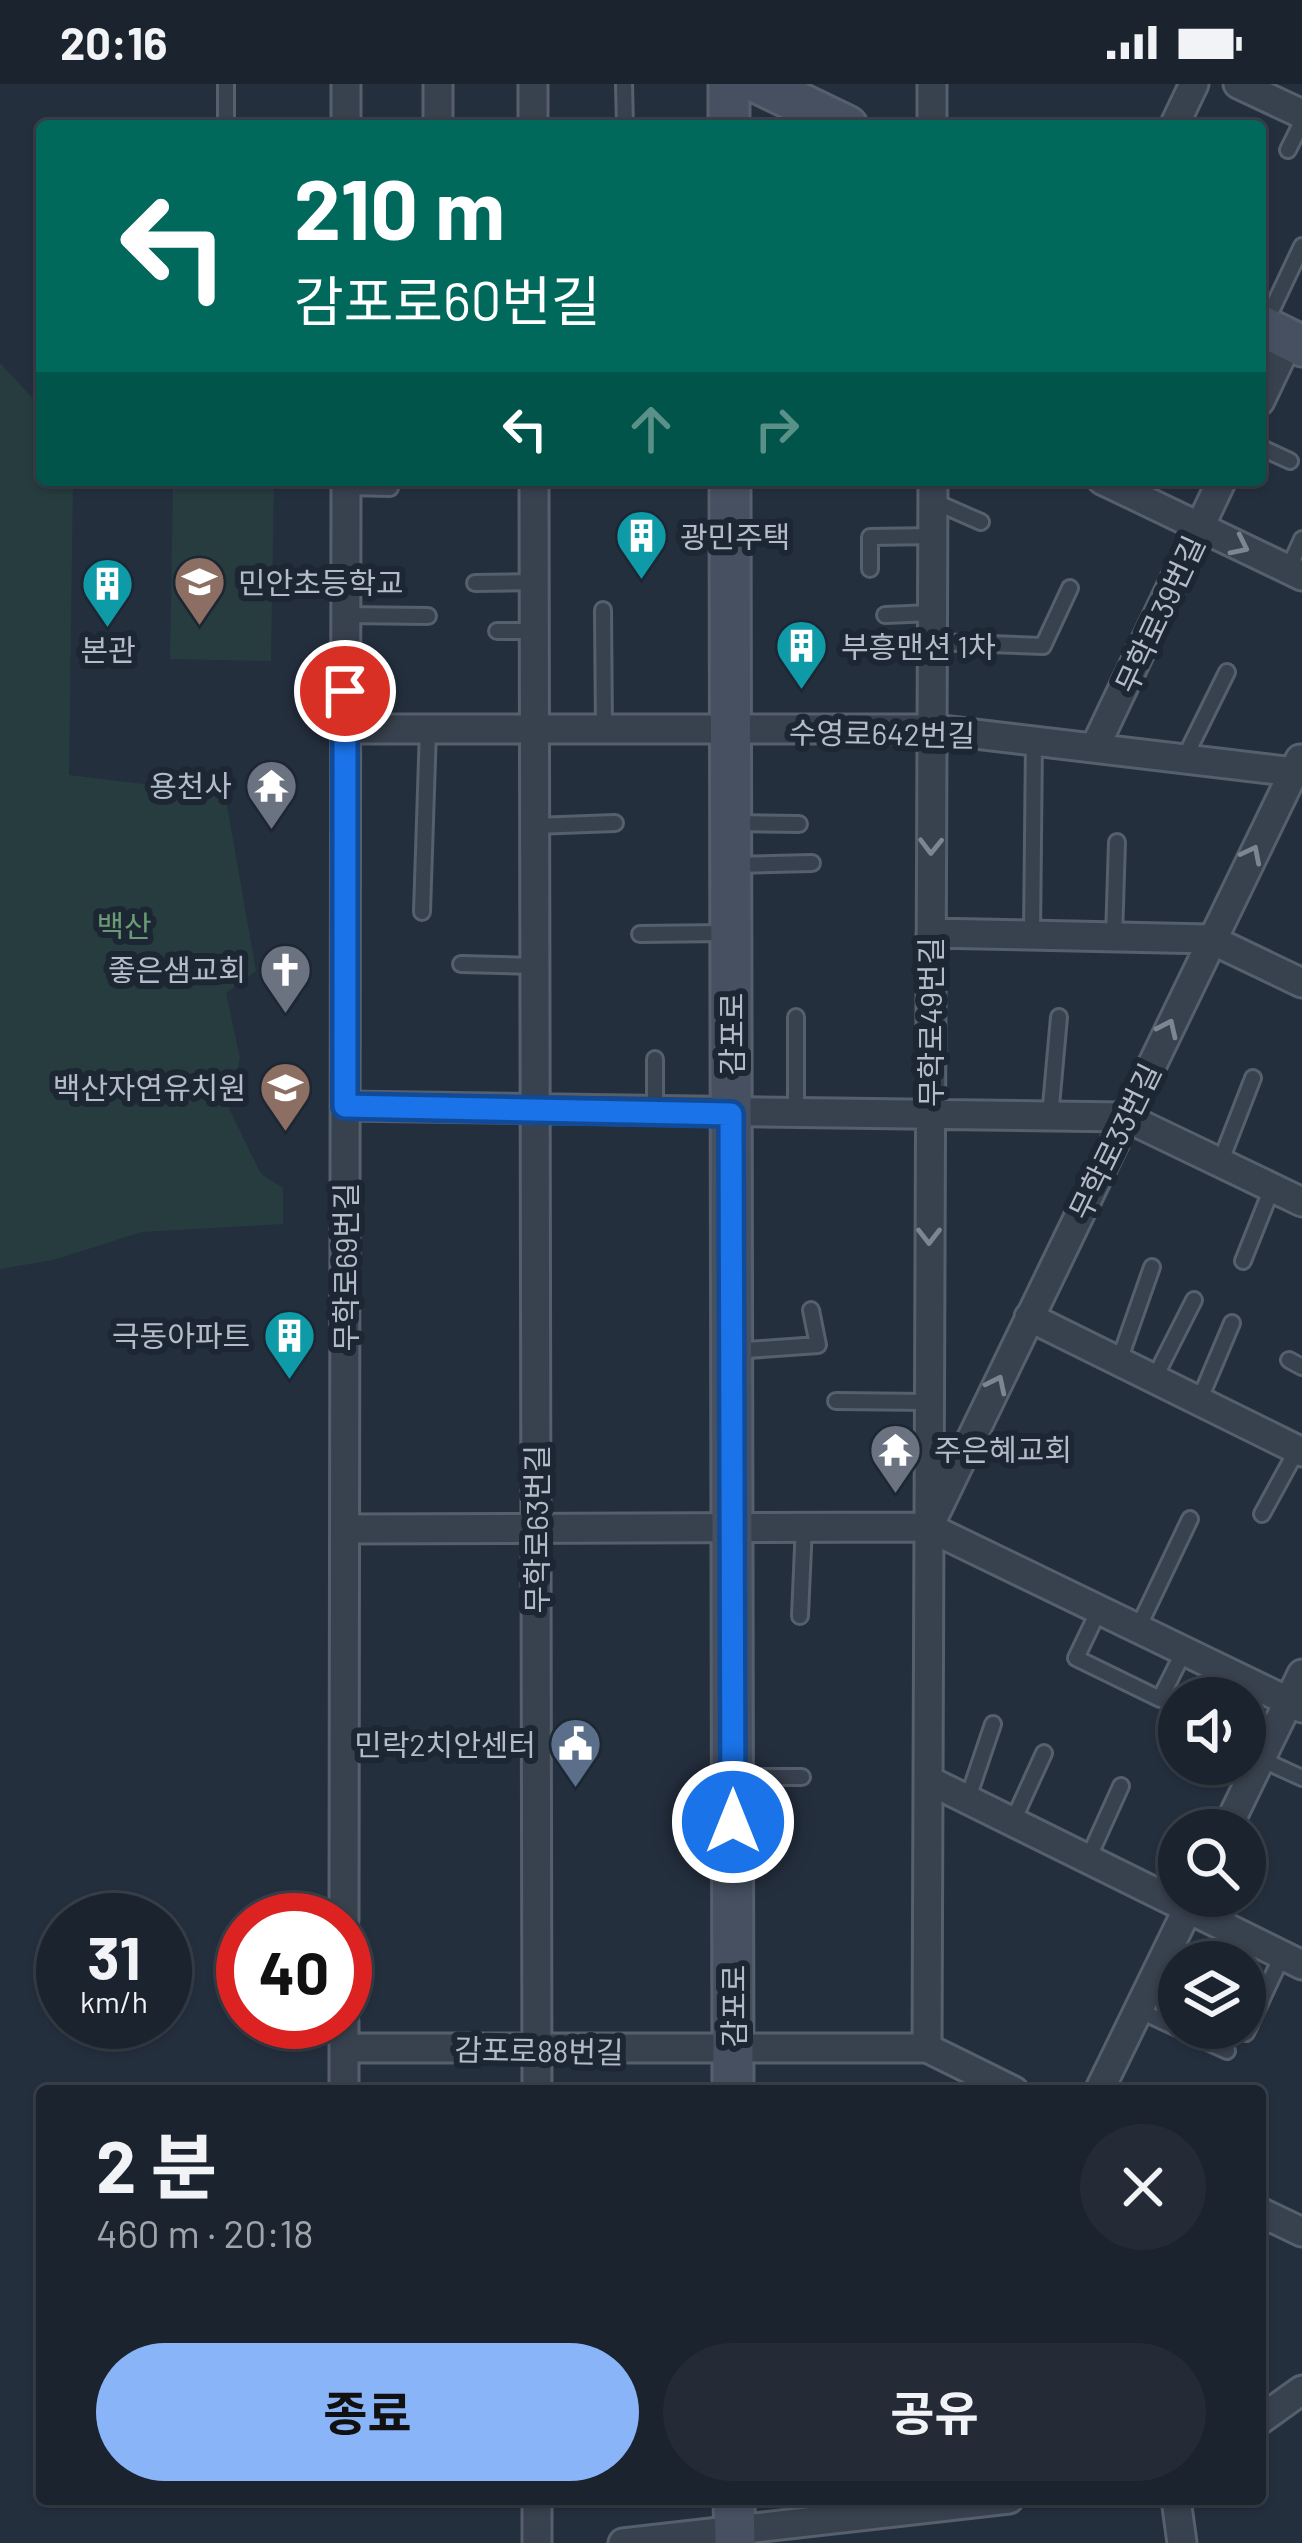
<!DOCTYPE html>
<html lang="ko">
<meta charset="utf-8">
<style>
:root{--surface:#1b232e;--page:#242b36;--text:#f1f3f6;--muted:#a0a4aa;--line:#39404a;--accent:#8ab4f8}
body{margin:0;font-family:Barlow,"Noto Sans KR",sans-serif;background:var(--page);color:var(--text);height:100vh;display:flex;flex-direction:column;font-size:45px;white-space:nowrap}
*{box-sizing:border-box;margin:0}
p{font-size:39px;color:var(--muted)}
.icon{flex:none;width:66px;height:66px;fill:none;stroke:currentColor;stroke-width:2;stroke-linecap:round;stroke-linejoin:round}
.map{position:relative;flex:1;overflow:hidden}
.sheet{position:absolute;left:36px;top:2001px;width:1230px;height:420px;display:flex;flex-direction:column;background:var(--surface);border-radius:12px;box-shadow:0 3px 9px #0004,0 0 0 3px var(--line)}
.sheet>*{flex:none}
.top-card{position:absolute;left:36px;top:36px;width:1230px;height:366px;border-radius:12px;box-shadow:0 3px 9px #0004,0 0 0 3px var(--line);background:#00695c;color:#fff;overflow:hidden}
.controls{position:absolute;left:1158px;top:1593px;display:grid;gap:24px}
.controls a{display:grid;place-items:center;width:108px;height:108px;border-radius:50%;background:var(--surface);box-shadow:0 3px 9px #0004,0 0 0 3px var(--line);font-size:60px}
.speed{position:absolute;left:36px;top:1809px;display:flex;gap:24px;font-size:60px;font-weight:700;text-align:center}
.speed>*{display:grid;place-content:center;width:156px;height:156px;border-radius:50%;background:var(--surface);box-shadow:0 3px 9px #0004,0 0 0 3px var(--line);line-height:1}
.speed small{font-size:30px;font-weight:400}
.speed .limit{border:18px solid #d22;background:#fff;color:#111}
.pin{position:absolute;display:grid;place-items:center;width:102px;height:102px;color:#fff;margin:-51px;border:6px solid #fff;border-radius:50%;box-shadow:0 3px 12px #0007}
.me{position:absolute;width:132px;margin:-66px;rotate:0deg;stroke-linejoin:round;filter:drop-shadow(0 0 9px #0008)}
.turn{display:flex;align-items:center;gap:42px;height:252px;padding:0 60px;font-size:54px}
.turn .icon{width:156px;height:156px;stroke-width:2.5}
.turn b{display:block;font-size:84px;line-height:102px}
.lanes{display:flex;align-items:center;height:114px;padding:0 60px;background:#0003;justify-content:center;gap:60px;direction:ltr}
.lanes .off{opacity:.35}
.round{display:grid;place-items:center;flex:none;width:126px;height:126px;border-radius:63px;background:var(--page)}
.overview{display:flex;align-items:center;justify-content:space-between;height:204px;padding:0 60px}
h1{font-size:72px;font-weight:700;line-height:90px}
.cta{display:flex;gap:24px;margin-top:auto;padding:24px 60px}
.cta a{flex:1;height:138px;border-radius:72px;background:var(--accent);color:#111;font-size:48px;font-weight:700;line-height:138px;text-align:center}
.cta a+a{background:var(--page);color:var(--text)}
.status{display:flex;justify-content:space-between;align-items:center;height:84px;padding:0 60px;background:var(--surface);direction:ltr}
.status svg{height:33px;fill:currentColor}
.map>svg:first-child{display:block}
.green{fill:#263c3f}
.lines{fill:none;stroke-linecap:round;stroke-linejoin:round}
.lane-casing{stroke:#565f6c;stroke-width:20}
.street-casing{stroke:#565f6c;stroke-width:33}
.secondary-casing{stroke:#565f6c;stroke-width:45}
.lane{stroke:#38414e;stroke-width:14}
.street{stroke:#38414e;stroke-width:27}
.secondary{stroke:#465061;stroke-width:39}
.oneway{stroke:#7c8592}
.route-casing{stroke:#114b97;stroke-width:30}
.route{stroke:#1a73e8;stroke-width:21}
.labels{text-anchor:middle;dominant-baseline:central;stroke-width:12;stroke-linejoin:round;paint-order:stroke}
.poi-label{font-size:30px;fill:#b4bcc9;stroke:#1d2633;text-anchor:end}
.street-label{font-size:30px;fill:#b4bcc9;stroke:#1d2633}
.park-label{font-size:30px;fill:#6b9a76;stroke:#1d2633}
</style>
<div class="status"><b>20:16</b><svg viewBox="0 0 49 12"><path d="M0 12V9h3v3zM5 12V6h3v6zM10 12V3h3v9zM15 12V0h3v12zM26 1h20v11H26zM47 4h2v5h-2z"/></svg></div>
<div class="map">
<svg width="1302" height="2459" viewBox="0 0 1302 2459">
<rect width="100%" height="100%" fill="#242f3e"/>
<path class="green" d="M0,279l42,45v72h31l-4,295 156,19 31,177 -30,22 14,65 -11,51 32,65 22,14v36l-141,8 -89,28 -53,9z
M173,396h101l-3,181 -101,-2z"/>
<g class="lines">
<defs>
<path id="lane" d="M624,0l1,42
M226,42v-42
M1288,66l14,-28
M1266,238l36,-76
M1260,363l30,14
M346,403l44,1
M933,417l48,21
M870,485v-32l63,-1
M1288,486l14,-31
M475,499l59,-1
M603,526l1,120
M345,531l83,1
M885,531l48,-2
M497,547h37
M933,558l110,4 27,-58
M1185,673l42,-85
M732,739l67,1
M534,742l81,-3
M736,781l76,-2
M422,828l6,-183
M640,850l85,-1
M1032,851l2,-195
M1114,853l3,-95
M461,880l74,2
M655,975v54
M796,1031v-98
M1050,1033l9,-100
M1220,1079l33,-85
M1243,1177l29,-73
M734,1267l84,-6 -7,-35
M1289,1276l13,7
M1119,1277l33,-94
M1154,1295l40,-79
M836,1317l93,1
M1199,1317l33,-78
M1262,1430l35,-64
M1099,1526l-23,48 84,41 24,-48
M800,1532l4,-91
M1138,1544l52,-109
M1261,1675l41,19
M735,1693h67
M968,1714l25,-74
M1013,1737l31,-68
M1088,1775l33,-73
M1138,1926l89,41
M1246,1949l36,-77"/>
<path id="street" d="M346,0v42
M438,0v42
M533,0v42
M932,0v42
M1238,0l64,30
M1174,42l20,-42
M1260,317l29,-61
M534,396l3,1611
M1102,396l200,96
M345,645h588l369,44
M1095,663l127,-267
M931,849l279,6 92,44
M345,1022l780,11 177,85
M1029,1233l273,135
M933,1434l367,-759
M345,1445l583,-2 374,181
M928,1696l374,185
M1226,1746l76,-156
M344,1836l2,-1440
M344,1964h583l87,43
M927,1964l6,-1568
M344,2007v-69
M1099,2007l95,-195
M1260,2128l42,20
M1260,2336l42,-30
M537,2415v44
M1176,2415l6,44
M623,2459l386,-44"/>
<path id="secondary" d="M729,0v42
M760,0l87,42
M1260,241l42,21
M730,396l3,1611
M734,2415l1,44"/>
</defs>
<use href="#lane" class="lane-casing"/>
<use href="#street" class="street-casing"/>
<use href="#secondary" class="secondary-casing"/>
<use href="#lane" class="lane"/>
<use href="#street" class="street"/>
<use href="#secondary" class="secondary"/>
</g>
<defs><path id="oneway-chevron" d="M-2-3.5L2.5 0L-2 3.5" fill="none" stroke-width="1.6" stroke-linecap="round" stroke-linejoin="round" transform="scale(3)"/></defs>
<g class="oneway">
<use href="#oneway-chevron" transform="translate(1240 462) rotate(26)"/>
<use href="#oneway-chevron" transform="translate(931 762) rotate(91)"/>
<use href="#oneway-chevron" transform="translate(1252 770) rotate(-63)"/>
<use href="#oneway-chevron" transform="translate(1168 944) rotate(-65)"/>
<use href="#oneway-chevron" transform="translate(929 1152) rotate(90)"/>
<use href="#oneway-chevron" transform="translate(997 1300) rotate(-64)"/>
</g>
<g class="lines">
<defs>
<path id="route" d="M345,607v415l386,8 2,708"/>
</defs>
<use href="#route" class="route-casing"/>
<use href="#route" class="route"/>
</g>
<defs>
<symbol id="building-pin" viewBox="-11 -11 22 30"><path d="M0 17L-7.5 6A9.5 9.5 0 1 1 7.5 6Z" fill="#0f9aa8" stroke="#1d2633"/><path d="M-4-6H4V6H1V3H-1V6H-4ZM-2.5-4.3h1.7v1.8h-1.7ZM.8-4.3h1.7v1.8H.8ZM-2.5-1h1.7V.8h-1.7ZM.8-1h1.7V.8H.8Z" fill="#fff"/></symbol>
<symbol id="school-pin" viewBox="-11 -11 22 30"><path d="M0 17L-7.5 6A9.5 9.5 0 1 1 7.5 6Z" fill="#8d6e63" stroke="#1d2633"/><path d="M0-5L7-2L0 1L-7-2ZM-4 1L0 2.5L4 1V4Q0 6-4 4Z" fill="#fff"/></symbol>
<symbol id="temple-pin" viewBox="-11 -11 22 30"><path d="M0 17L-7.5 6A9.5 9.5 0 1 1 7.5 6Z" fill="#6b7280" stroke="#1d2633"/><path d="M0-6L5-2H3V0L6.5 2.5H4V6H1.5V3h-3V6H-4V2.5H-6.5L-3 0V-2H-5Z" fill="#fff"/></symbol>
<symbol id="church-pin" viewBox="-11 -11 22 30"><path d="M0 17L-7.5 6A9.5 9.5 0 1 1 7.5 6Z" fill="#6b7280" stroke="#1d2633"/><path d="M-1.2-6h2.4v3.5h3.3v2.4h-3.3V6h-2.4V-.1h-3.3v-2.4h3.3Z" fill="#fff"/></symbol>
<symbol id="civic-pin" viewBox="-11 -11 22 30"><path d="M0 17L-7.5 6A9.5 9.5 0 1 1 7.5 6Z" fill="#5c6f8a" stroke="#1d2633"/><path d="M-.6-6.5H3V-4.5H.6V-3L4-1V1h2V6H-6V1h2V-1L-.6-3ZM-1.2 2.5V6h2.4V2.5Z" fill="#fff"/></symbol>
</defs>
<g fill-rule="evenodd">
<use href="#building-pin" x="612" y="422" width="59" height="81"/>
<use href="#school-pin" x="170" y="468" width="59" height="81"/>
<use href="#building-pin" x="78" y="470" width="59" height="81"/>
<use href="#building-pin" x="772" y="532" width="59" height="81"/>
<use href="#temple-pin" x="242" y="672" width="59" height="81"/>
<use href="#church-pin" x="256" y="856" width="59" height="81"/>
<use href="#school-pin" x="256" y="974" width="59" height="81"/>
<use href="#building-pin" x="260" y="1222" width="59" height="81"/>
<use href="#temple-pin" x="866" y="1336" width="59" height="81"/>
<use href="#civic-pin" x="546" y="1630" width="59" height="81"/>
</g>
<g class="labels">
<g class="poi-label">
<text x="680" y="452" text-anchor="start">광민주택</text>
<text x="238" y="498" text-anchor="start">민안초등학교</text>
<text x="841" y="562" text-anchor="start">부흥맨션 1차</text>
<text x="108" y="565" text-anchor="middle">본관</text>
<text x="232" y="701">용천사</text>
<text x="246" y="885">좋은샘교회</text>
<text x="246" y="1003">백산자연유치원</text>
<text x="250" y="1251">극동아파트</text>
<text x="934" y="1365" text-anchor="start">주은혜교회</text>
<text x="536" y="1660">민락2치안센터</text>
</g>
<g class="street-label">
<text transform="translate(1159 530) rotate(-65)">무학로39번길</text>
<text transform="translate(882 649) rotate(1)">수영로642번길</text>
<text transform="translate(930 938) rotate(-90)">무학로49번길</text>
<text transform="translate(731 950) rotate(-90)">감포로</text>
<text transform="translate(1114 1057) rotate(-64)">무학로33번길</text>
<text transform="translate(345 1183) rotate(-90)">무학로69번길</text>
<text transform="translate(536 1445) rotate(-90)">무학로63번길</text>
<text transform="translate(733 1922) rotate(-90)">감포로</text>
<text transform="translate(539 1966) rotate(1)">감포로88번길</text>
</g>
<g class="park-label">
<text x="124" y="841">백산</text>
</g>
</g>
</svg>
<div class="controls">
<a><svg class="icon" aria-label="sound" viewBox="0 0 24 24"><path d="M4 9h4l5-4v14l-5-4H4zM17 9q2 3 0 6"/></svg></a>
<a><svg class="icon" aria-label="search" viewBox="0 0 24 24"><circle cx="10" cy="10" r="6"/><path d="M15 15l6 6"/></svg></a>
<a><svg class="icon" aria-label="layers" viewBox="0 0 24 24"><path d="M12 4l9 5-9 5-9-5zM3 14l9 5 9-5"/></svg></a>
</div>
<div class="speed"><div>31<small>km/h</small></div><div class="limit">40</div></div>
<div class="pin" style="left:345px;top:607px;background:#d93025"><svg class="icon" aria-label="arrive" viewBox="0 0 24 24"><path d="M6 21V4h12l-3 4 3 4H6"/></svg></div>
<svg class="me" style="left:733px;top:1738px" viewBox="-20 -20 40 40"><circle r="17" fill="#1a73e8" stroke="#fff" stroke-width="3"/><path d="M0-11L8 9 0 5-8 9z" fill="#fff"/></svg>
<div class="top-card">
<div class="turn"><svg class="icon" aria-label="left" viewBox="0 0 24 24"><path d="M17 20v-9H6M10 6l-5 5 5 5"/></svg><div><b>210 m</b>감포로60번길</div></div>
<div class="lanes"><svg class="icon" aria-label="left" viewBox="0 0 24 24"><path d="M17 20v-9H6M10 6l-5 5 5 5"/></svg><svg class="icon off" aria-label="ahead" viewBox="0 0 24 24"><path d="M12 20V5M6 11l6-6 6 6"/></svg><svg class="icon off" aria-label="right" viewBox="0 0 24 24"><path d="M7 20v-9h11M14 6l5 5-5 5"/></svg></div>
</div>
<section class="sheet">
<div class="overview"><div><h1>2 분</h1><p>460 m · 20:18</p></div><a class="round"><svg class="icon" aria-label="close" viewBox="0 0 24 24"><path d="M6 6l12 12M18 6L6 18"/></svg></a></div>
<div class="cta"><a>종료</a><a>공유</a></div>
</section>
</div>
